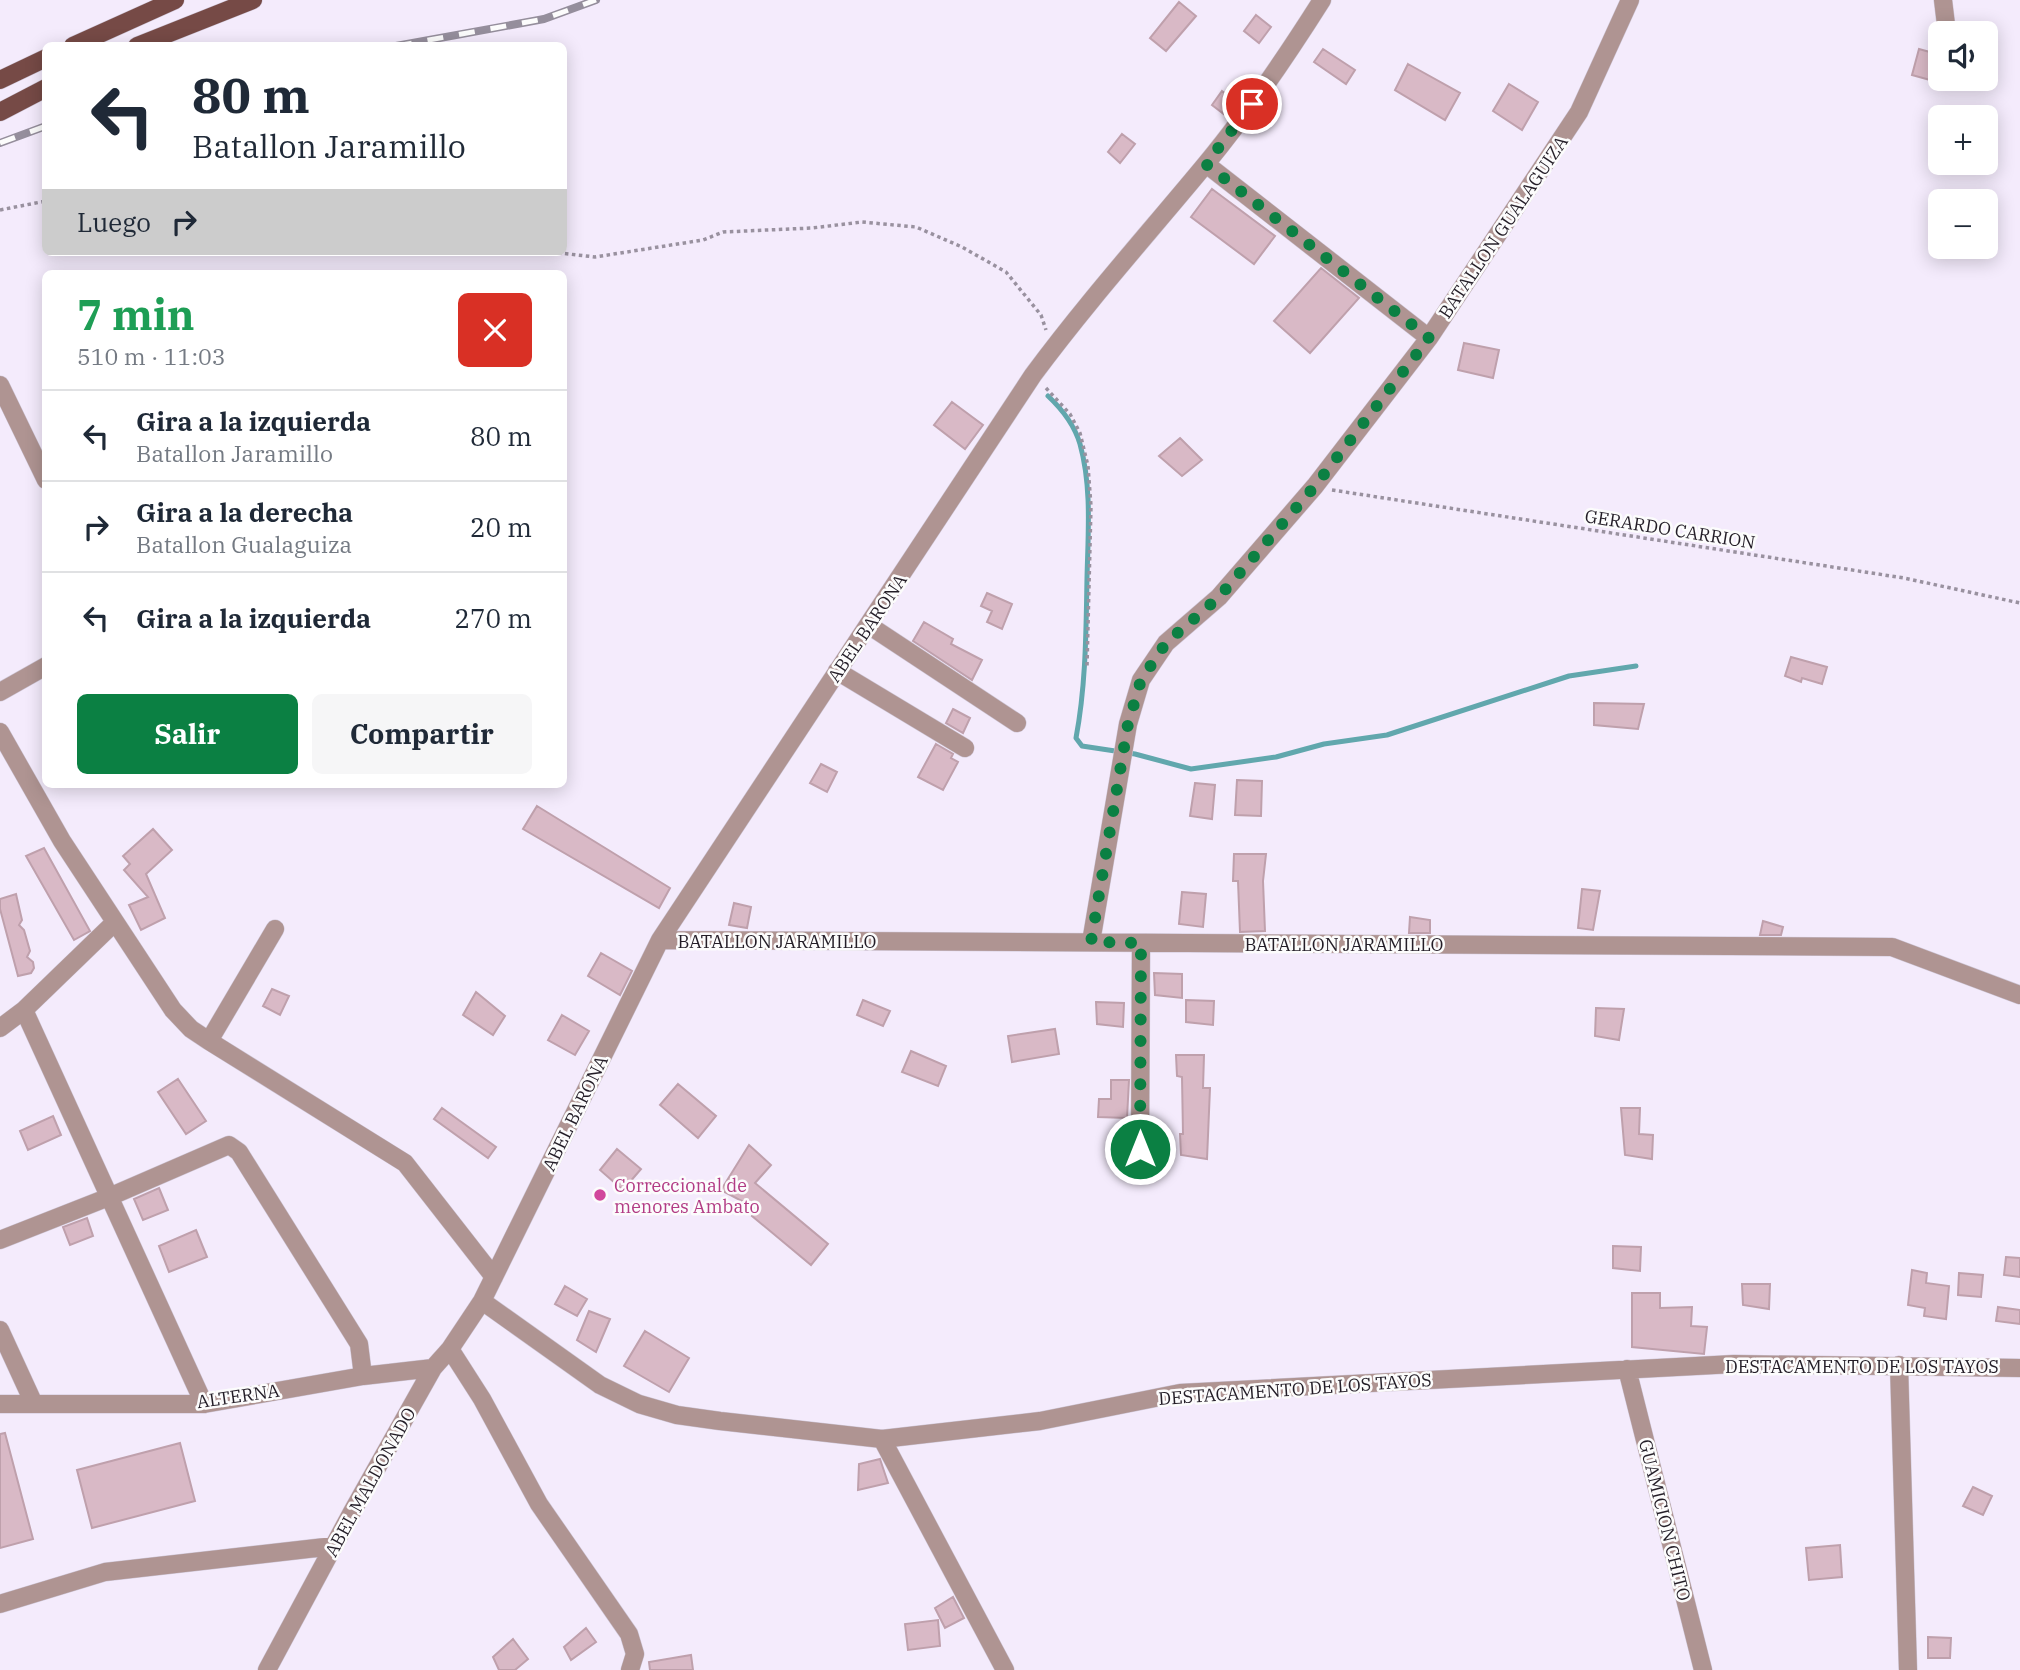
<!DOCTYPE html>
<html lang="es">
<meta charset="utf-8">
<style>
:root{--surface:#fff;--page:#f6f6f7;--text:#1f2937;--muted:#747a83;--line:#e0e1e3;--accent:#0b8043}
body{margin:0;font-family:"IBM Plex Serif",serif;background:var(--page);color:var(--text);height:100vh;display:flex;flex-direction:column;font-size:26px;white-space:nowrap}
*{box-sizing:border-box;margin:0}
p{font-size:23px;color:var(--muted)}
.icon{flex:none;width:38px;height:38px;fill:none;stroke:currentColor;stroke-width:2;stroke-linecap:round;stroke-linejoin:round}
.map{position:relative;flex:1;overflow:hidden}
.sheet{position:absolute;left:42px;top:270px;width:525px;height:518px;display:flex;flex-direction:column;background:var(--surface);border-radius:10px;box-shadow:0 4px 18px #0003}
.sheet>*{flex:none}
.banner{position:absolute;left:42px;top:42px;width:525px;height:214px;border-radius:10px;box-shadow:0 4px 18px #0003;background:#fff;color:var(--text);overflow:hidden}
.fabs{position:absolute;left:1928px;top:21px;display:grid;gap:14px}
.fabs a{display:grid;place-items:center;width:70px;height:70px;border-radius:10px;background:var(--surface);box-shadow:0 4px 18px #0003;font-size:35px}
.pin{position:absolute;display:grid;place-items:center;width:60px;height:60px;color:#fff;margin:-30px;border:4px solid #fff;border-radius:50%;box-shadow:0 2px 7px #0007}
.me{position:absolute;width:77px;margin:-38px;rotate:0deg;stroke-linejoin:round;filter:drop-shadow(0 0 5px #0008)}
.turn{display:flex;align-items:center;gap:24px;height:147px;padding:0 35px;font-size:32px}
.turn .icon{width:91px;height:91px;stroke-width:2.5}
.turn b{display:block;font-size:49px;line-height:60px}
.then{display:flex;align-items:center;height:66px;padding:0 35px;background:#0003;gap:14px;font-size:26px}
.round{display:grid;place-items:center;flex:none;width:74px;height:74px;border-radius:10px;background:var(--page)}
.summary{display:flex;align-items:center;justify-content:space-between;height:119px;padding:0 35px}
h1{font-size:42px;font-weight:700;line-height:52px;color:#1e9e55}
.button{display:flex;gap:14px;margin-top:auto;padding:14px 35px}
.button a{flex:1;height:80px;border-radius:10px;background:var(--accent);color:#fff;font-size:28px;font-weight:700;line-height:80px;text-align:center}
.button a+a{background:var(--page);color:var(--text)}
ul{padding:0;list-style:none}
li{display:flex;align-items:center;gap:21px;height:91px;padding:0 35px;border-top:2px solid var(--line)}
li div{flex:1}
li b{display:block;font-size:26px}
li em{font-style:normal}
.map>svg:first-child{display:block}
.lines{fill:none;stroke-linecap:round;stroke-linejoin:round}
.stream{stroke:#61a7ad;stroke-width:5}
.building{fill:#d9b9c6;stroke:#bfa0ac;stroke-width:2}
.minor-casing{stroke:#cec6d6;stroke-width:19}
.major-casing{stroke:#cec6d6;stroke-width:19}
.path{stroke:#99919f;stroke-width:3.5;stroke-dasharray:3.5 3.5;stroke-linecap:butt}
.minor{stroke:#af9492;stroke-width:18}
.major{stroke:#764a46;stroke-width:18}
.rail-casing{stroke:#958e9c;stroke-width:8}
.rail{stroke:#fcfcfc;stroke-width:5;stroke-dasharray:16;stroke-linecap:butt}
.route{stroke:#0b8043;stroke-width:12;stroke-dasharray:0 21.6}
.hotel-dot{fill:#d1479c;stroke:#fcfcfc;stroke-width:2.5}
.labels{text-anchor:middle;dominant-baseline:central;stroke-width:5;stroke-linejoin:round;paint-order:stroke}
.street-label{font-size:18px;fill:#231d27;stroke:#fcfcfc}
.hotel-label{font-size:18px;fill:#b23c85;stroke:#fcfcfc;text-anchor:start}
</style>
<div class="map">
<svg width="2020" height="1670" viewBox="0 0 2020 1670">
<rect width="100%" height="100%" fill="#f4ebfc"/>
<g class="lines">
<path class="stream" d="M1048,396c15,14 26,28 32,48 12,43 8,90 7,134 -1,53 -1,107 -11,160l6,8 53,8 56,15 85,-12 48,-13 63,-9 182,-59 67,-10"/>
</g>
<path class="building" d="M1179,2l17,14 -30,35 -16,-13z
M1256,15l15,12 -12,16 -15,-12z
M1323,49l32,21 -9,14 -32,-22z
M1919,49l18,5 -7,26 -18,-5z
M1408,64l52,29 -15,27 -50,-30z
M1509,84l29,18 -16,28 -29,-19z
M1222,91l13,9 -10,15 -13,-10z
M1122,134l13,10 -15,19 -12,-11z
M1212,189l63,47 -21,28 -63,-47z
M1321,268l38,30 -49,55 -36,-32z
M1464,343l35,7 -6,28 -35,-8z
M952,402l31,23 -18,24 -31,-24z
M1180,438l22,22 -20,16 -23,-20z
M987,593l25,11 -10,25 -15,-7 5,-11 -11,-5z
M924,622l29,17 -2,5 31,16 -10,20 -59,-39z
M1791,657l36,10 -5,17 -20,-6 -1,4 -16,-6z
M1594,703l50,1 -6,25 -44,-4z
M953,709l17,9 -7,15 -17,-10z
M936,744l17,10 -2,4 7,4 -15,28 -25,-13z
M821,764l16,8 -10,20 -17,-9z
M1237,780l25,1 -1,35 -26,-1z
M1195,783l20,2 -3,34 -22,-3z
M537,806l133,82 -11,20 -136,-79z
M153,829l19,21 -26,24 19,44 -24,12 -12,-25 19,-8 -24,-27 6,-6 -7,-8z
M44,848l46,83 -16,9 -48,-84z
M1234,854h32l-3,27 2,50 -25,1 -2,-51h-5z
M1582,889l18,2 -7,39 -15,-2z
M1182,892l24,2 -3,33 -24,-3z
M16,894l6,26 -3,5 5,5 6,21 -3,6 6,5 1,6 -3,5 -13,3 -18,-67v-10z
M734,903l17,4 -4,21 -18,-3z
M1410,917l20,3v13h-21z
M1763,921l20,6 -2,8h-21z
M601,953l31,18 -12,24 -32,-19z
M1154,973l28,1v24l-27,-3z
M272,989l17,7 -9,19 -17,-9z
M476,992l29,24 -12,19 -30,-20z
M863,1000l27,11 -7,15 -26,-11z
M1186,1000l28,1 -1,24 -27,-3z
M1096,1002l28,1 -1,24 -26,-3z
M1596,1008l28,1 -5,31 -24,-4z
M562,1015l27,16 -14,24 -27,-15z
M1055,1029l4,25 -47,8 -4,-26z
M911,1051l35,15 -8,20 -36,-14z
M1176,1055h28l-1,33h7l-3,71 -26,-4 -1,-21h3l-1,-57 -5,-1z
M178,1079l28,42 -20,13 -28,-42z
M1111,1080h18l-2,38 -29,-1 1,-18h12z
M678,1084l38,32 -18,22 -38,-33z
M442,1108l54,39 -8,11 -54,-39z
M1621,1108h19l-1,26 14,1 -1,24 -27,-4z
M53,1116l8,19 -33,15 -8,-19z
M749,1145l22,20 -16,18 73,61 -17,21 -59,-49 5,-7 -36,-19z
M617,1149l24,20 -18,21 -23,-20z
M159,1188l9,22 -25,10 -9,-21z
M87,1218l6,18 -23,9 -7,-18z
M196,1230l11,27 -38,15 -10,-26z
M1613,1246l28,1 -1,24 -27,-3z
M2006,1257l14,1v19l-16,-2z
M1912,1270l15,3 -1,10 23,3 -3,33 -22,-3 1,-8 -17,-3z
M1959,1273l24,2 -2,22 -23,-2z
M1742,1284h28l-1,25 -26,-4z
M565,1286l22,13 -10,17 -22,-12z
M1632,1293h28v15l32,-1 -1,19 16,1 -3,27 -72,-7z
M1998,1307l22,3v14l-24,-3z
M589,1311l21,8 -14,33 -19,-12z
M645,1331l44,27 -20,34 -45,-26z
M5,1433l28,106 -33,9v-114z
M180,1443l15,58 -103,27 -15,-58z
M880,1459l8,24 -30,7 1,-26z
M1973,1487l19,9 -9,19 -20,-9z
M1840,1545l2,32 -33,3 -3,-32z
M953,1597l11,21 -19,10 -10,-20z
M938,1620l2,26 -32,4 -3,-26z
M586,1628l10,14 -25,18 -7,-13z
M1928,1637l23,1 -1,20h-22z
M513,1639l15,20 -13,11h-16l-6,-13z
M691,1655l2,15h-43l-1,-8z"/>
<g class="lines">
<defs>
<path id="minor" d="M1943,0l4,33
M1206,164l223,174
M0,385l46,95
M870,626l147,97
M837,671l128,77
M0,692l46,-26
M0,732l62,109 111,169 18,19 18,12 196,122 89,114
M660,940l1232,7 128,48
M1091,942l37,-218 13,-44 25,-37 53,-46 96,-111 114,-148 150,-226 51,-112
M24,1010l180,394
M0,1028l24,-18 90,-87
M209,1041l66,-112
M1140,1149l1,-206
M0,1240l109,-43 120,-52 10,7 120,192 4,32
M482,1301l118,84 39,19 38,11 43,6 162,18 158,-18 140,-28 554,-29 286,4
M0,1330l34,74
M450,1349l32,50 57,105 90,130 6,20 -5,16
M1899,1365l9,305
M1627,1369l76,301
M0,1404h204l159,-28 70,-8
M882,1439l123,231
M0,1604l105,-32 229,-26
M267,1670l85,-158 81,-144 17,-19 32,-48 178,-361 373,-565c54,-73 114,-140 172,-210 43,-52 81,-108 117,-165"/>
<path id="major" d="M73,46l102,-46
M137,46l116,-46
M0,80l46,-22
M0,112l46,-24"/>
</defs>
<use href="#minor" class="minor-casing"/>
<use href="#major" class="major-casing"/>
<path class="path" d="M0,210l46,-9
M551,252l44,5 108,-17 20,-8 89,-4 50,-6 54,5 46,20 44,25 35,43 5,15
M1046,388l24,26 10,19 8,33 3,40 -4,161
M1332,490l572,88 116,25"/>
<use href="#minor" class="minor"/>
<use href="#major" class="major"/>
<defs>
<path id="rail" d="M396,46l148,-27 52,-19
M0,143l46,-17"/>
</defs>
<use href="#rail" class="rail-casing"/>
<use href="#rail" class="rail"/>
</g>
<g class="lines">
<path class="route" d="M1140,1149l1,-206 -50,-1 37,-218 13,-44 25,-37 53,-46 96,-111 114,-148 -223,-174 46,-60"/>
</g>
<circle class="hotel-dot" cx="600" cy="1195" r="7"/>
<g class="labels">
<g class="street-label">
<text transform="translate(1503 227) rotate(-56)">BATALLON GUALAGUIZA</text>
<text transform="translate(1670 529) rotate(9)">GERARDO CARRION</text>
<text transform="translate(867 628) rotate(-56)">ABEL BARONA</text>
<text x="777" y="941">BATALLON JARAMILLO</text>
<text x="1344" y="944">BATALLON JARAMILLO</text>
<text transform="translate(575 1113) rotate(-64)">ABEL BARONA</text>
<text x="1862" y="1366">DESTACAMENTO DE LOS TAYOS</text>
<text transform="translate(1295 1389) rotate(-4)">DESTACAMENTO DE LOS TAYOS</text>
<text transform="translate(238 1396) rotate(-8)">ALTERNA</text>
<text transform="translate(370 1482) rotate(-61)">ABEL MALDONADO</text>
<text transform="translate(1665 1520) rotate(76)">GUAMICION CHITO</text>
</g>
<g class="hotel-label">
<text x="614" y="1185">Correccional de<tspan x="614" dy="21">menores Ambato</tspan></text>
</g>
</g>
</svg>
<div class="fabs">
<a><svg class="icon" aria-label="sound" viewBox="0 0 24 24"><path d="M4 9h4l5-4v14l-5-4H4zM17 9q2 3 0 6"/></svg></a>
<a>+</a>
<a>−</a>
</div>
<div class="pin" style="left:1252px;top:104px;background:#d93025"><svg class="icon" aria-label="arrive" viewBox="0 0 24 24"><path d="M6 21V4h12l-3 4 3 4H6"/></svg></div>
<svg class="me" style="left:1140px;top:1149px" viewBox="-20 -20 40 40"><circle r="17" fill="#0b8043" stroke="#fff" stroke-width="3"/><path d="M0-11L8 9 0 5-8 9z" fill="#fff"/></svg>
<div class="banner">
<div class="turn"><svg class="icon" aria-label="left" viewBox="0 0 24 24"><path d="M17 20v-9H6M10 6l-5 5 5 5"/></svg><div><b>80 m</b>Batallon Jaramillo</div></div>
<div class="then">Luego<svg class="icon" aria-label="right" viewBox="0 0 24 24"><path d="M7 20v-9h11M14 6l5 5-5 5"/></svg></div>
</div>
<section class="sheet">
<div class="summary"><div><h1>7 min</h1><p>510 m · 11:03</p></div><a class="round" style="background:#d93025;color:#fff"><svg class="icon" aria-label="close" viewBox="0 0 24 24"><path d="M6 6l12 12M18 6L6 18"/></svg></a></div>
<ul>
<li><svg class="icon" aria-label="left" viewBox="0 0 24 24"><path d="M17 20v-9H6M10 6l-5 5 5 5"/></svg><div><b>Gira a la izquierda</b><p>Batallon Jaramillo</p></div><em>80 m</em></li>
<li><svg class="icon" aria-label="right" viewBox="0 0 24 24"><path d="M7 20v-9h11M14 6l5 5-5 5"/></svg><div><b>Gira a la derecha</b><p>Batallon Gualaguiza</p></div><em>20 m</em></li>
<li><svg class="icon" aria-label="left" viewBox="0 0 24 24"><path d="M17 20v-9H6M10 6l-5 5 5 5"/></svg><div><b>Gira a la izquierda</b></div><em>270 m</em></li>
</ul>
<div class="button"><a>Salir</a><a>Compartir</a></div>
</section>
</div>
